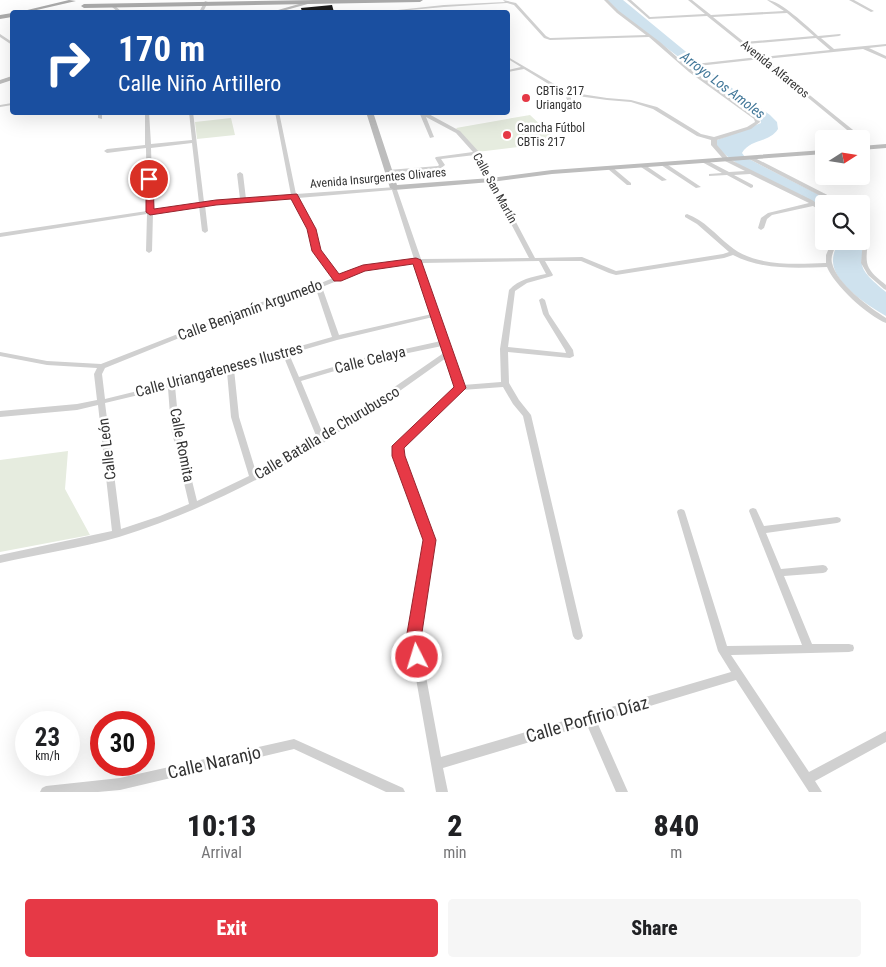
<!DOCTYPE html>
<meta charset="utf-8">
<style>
:root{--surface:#fff;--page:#f6f6f6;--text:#202124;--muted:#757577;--accent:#e63946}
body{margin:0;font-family:"Roboto Condensed",sans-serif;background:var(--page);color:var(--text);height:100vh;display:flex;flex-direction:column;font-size:19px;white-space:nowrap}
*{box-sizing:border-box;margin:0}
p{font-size:16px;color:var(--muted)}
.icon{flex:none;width:28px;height:28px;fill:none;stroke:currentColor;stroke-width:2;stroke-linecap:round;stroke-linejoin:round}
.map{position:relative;height:792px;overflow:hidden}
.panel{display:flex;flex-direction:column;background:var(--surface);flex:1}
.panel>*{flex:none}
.top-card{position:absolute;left:10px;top:10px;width:500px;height:105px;border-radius:5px;box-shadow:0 5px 20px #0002;background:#1a4fa0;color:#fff;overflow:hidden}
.needle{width:32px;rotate:78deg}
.buttons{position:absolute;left:815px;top:130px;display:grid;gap:10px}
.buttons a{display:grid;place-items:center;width:55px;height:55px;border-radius:5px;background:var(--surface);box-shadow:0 5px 20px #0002;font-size:25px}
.speed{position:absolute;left:15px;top:711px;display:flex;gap:10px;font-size:25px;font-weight:700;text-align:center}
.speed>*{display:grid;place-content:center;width:65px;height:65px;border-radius:50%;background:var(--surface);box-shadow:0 5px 20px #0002;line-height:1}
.speed small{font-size:12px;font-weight:400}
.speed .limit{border:8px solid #d22;background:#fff;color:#111}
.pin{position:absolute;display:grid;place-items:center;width:42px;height:42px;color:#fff;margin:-21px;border:2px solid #fff;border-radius:50%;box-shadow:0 1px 5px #0007}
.me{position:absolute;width:55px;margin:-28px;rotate:355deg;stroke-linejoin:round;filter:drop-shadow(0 0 4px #0008)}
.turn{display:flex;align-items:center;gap:18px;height:105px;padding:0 25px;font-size:22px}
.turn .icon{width:65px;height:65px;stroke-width:2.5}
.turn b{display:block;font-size:35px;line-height:42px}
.eta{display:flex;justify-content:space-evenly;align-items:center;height:85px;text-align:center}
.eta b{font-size:30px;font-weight:800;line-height:35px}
.cta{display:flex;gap:10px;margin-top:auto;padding:10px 25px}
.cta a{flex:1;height:58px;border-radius:5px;background:var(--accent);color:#fff;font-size:20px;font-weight:800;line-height:58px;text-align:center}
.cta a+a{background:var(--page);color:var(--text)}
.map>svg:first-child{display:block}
.green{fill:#e6ecdf}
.water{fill:#cfe2ee}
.building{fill:#1a1a1a}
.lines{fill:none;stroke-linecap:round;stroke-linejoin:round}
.street{fill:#d0d0d0;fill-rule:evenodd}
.secondary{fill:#bdbdbd;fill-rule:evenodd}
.primary{fill:#ababab;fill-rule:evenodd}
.route{fill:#e63946;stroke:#96252e}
.poi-dot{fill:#e63946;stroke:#fff;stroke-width:2}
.labels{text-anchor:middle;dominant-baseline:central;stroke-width:5;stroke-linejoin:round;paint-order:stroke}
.far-street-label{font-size:12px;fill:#333;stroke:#fff}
.far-poi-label{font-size:12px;fill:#333;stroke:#fff;text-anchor:start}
.far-water-label{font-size:14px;font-style:italic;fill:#3f7597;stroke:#fff}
.street-label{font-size:15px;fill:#333;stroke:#fff}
.near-street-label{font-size:18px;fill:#333;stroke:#fff}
</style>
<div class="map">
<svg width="886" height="792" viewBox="0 0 886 792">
<rect width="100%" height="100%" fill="#fff"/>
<path class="green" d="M530,115l29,27 -82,10 -21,-24z
M231,118l4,17 -38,4 -2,-17z
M68,451l-3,38 25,46 -90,17v-92z"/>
<path class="water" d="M607,0h16l96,79 51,36 7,7 1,7c-9,14 -28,10 -36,24l3,4 92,47h-13v5c-32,-17 -84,-37 -108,-63l1,-6 44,-17 -1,-5 -140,-105z
M861,228c7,39 -13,33 25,64v24c-17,-10 -54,-33 -53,-56 0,-6 3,-13 5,-19h23z"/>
<path class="building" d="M332,5l2,7h-32l-1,-4z"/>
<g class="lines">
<path class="street" d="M503,0l13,3 30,33 4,2 96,-3 -29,-22 -13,-13h4l11,11 41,31 26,23 72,-8 -51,-41 -58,3 -22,-19h4l19,17 55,-3 -17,-14h4l19,15 73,-4 -17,-11c13,0 41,27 51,36l22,-2 1,1 -2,1 -18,2 13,11 52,-5v2l-17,2 17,8v3l-23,-10 -98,10 98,79 1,1 -3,1v-1h-3l-97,-80 -72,8 69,50 2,5 -9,7 -34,11v5l12,14 83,41 12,8v5l-11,-7 -41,9 -5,4 -3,9 -3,2 -3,-2 3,-10 7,-5 41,-10 -59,-29 -16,1 19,10v2l-2,1 -24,-13 -18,1v-2l13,-1 -20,-11v-2h4l23,12 16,-1 -20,-10 -14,-16v-5l-14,-4 -44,-27 -22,-7 -24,-2 -37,-5 2,7 -15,4v-2l10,-4 -2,-6 -41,-25 -16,3v-2l13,-3 -13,-8v-2l60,35 39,6 24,2 26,7 44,27 13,3 33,-10 8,-5 -1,-3 -65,-47 -40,-35 -99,3 -6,-2 -30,-33 -7,-2 -63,4 -56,5h-9l65,-7 61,-3zM787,13l27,23 -70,6 -31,-25zM816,38l14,12 -68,7 -16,-13z
M849,0h5l20,11 -3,1z
M205,1l3,1 -5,10h-4z
M112,5h2l8,7h-4l-6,-5z
M0,34l12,8v3l-12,-8z
M12,103v2l-12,2v-2z
M98,112h4v7l-4,-1z
M145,112h4l2,32 41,-4 -3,-28h4l11,90 36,-3 -3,-25 3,-2 3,2 3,25 45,-4 -16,-83h4l17,82 100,-7 25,72 108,-1 -54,-103 -34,4 4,6 -5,4 -54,4v-2l2,-1 50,-4 1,-1 -4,-7 1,-1 37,-5 -17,-19 -30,-16 8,20 -4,1 -11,-26h6l35,19 19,21 56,106 47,-1 34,14 107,-17 6,-2 -32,-28 -12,-7v-2l2,-1c17,6 29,21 43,32 25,21 64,18 96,17v-8l6,-14h6c-3,7 -8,15 -6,22 5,21 37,44 54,55v5c-18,-7 -52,-38 -59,-56 -31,1 -66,3 -94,-12l-9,3 -108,17 -7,-2 -28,-12h-36l8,14 -1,1 -25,7 -12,8 -7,56 58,6 -1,-3 -22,-36 -4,-14 3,-2 3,2 4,14 24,36 1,6 -4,2 -62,-6 1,31 10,17 12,15 52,221 -2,3 -3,1 -3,-1 -2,-3 -50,-220 -10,-12 -10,-17 -41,3 -60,57v3l32,90 -15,99 22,118 290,-85 -13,-21 -41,-139 1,-2 3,-1 3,1 1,2 42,134 75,-1 -53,-134 1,-2 3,-1 3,1 8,17 73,-9 3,1 1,2 -1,2 -3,1 -71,10 15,36 42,-4 3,1 2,3 -2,3 -3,1 -39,3 28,68h37l4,1 1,3 -1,3 -4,1 -118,3 78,117 77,-41v11l-71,39 7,11h-13l-73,-112 -139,42 31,70h-12l-29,-67 -144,43 5,24h-12l-27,-153 17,-99 -32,-90v-4l62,-59 -10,-29 -73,52 -47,30 -1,2 -3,1c-64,38 -131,72 -203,94 -39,11 -80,17 -119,26v-8l112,-24 -14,-126 -21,5 -77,7v-6l77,-7 20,-4 -3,-26 3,-6 -50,-3 -47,-9v-4l47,9 54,3 151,-59 64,-20 17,-7 -19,-27 -6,-22 -16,-31 -87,7 3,26 -3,2 -3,-2 -3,-25 -46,7 -1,38 -3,2 -3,-2 1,-37 -147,23v-4l147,-22 -1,-63 -39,5 -3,-2 3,-2 38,-4zM192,143l7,60 -46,7 -2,-62zM392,190l22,69 -51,7 -25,10 -18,-25 -6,-22 -16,-31zM539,261l7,13c-14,3 -27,5 -37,16l-9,59 1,33 -38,3 -41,-122zM410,263h6l16,51 -93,21 -17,-48 42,-17zM316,289l16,48 -162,46 -65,16 -3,-25 3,-6 151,-61zM433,317l8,24 -77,17 -65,19 -10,-23 48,-14zM442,346l3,6 -78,54 -44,28 -22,-53 64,-19zM283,355l34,83 -61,34 -17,-55 -5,-48zM227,372l4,45 18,59 -52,25 -18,-73 -4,-42zM168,388l3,40 18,76 -29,12 -39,13 -16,-126z
M751,156l92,47 1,1h-8l-87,-45v-2z
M661,163h4l36,24 -5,1 -35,-23z
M641,165h4l22,15 -5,1 -21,-14z
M608,167h4l19,16v2h-4l-19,-16z
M861,219c16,12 0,34 8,49 4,7 11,12 17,17v5l-2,-1 -16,-14 -7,-12 2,-22z
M294,739l109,49 2,4h-19l-92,-43 -174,41 -22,2h-58l2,-4 4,-2 74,-8z"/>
<path class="secondary" d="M313,0h9l-43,12h-8z
M12,76v4l-12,4v-4z
M366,112h7l24,73 94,-7 61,-8 272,-20v4l-272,20 -61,8 -97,8 -4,-2z
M886,144v4l-25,2v-4z"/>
<path class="primary" d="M69,0l7,1 -48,11h-9z
M317,0h106l-3,2 -336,6 -3,-2 3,-2z
M12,13v4l-12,2v-4z"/>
</g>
<path class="route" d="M146,177l7,2 1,30 62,-9 81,-6 19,35 5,21 18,24 24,-9 53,-7 5,2 45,128 -62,60 1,8 31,84 -15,99 4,18 -3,4 -5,2 -5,-2 -6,-22 17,-99 -31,-84v-10l62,-59 -41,-123 -48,7 -24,10h-7l-22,-30 -5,-22 -16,-30 -75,6 -66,10 -4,-3z"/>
<g class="poi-dot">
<circle cx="526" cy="98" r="5"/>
<circle cx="507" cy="135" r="5"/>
</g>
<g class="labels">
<g class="far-street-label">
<text transform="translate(775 69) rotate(39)">Avenida Alfareros</text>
<text transform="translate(378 178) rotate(-5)">Avenida Insurgentes Olivares</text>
<text transform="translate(495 188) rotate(61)">Calle San Martín</text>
</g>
<g class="far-poi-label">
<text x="536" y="91">CBTis 217<tspan x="536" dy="14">Uriangato</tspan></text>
<text x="517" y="128">Cancha Fútbol<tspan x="517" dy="14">CBTis 217</tspan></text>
</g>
<g class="far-water-label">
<text transform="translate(723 85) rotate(37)">Arroyo Los Amoles</text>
</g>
<g class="street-label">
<text transform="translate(250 310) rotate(-20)">Calle Benjamín Argumedo</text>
<text transform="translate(370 360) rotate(-14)">Calle Celaya</text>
<text transform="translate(219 370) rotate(-15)">Calle Uriangateneses Ilustres</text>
<text transform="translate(327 433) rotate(-31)">Calle Batalla de Churubusco</text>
<text transform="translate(182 445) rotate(79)">Calle Romita</text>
<text transform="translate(107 449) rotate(-97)">Calle León</text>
</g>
<g class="near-street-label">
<text transform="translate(587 719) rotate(-16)">Calle Porfirio Díaz</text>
<text transform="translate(214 762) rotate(-13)">Calle Naranjo</text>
</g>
</g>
</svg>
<div class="buttons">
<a><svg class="needle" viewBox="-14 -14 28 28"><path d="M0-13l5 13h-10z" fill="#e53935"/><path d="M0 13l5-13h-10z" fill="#757577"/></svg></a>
<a><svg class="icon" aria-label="search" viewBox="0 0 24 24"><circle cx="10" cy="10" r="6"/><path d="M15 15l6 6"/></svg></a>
</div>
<div class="speed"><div>23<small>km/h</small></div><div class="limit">30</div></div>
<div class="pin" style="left:149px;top:179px;background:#d93025"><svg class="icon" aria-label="arrive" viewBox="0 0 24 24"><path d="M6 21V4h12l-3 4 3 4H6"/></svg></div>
<svg class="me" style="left:417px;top:657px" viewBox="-20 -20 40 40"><circle r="17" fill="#e63946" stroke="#fff" stroke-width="3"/><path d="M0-11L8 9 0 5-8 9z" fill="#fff"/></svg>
<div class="top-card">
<div class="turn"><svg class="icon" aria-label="right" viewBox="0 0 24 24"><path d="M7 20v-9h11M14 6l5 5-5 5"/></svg><div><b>170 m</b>Calle Niño Artillero</div></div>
</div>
</div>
<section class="panel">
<div class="eta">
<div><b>10:13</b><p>Arrival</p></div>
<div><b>2</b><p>min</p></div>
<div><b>840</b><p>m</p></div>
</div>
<div class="cta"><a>Exit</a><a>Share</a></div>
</section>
